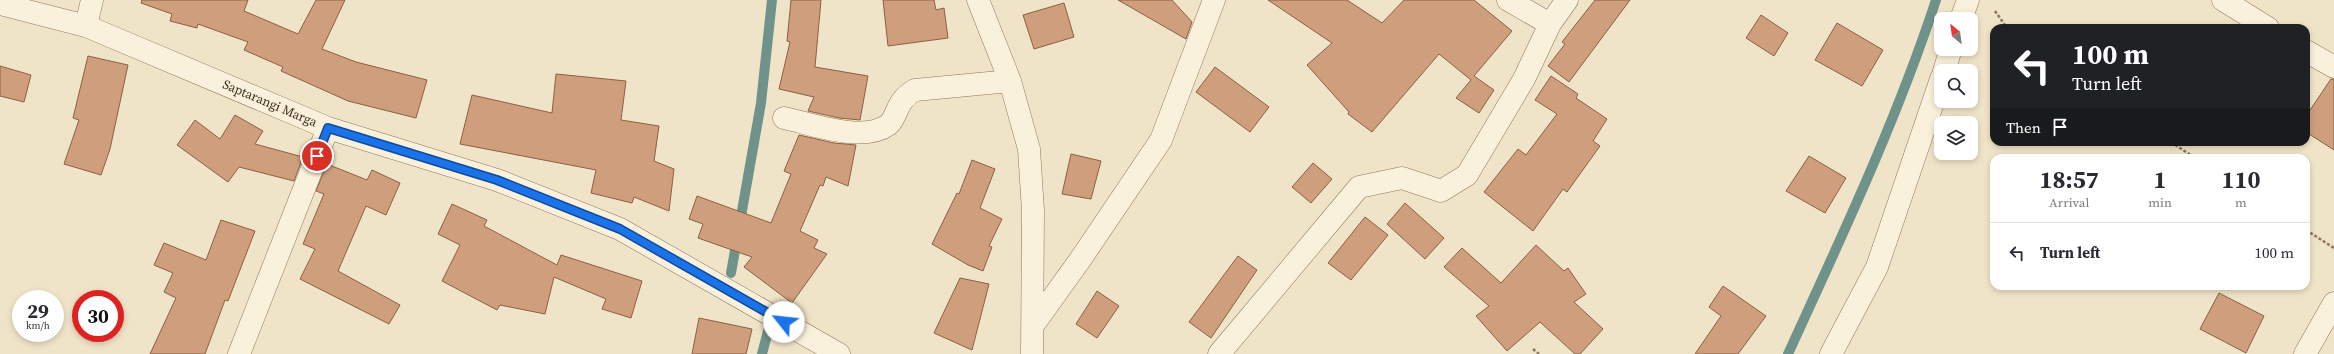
<!DOCTYPE html>
<style>
:root{--surface:#fff;--page:#f7f7f7;--text:#2b2b33;--muted:#7c7c81;--line:#e1e1e2}
body{margin:0;font-family:"Source Serif 4",serif;background:var(--page);color:var(--text);height:100vh;display:flex;flex-direction:column;font-size:15px;white-space:nowrap}
*{box-sizing:border-box;margin:0}
p{font-size:13px;color:var(--muted)}
.icon{flex:none;width:22px;height:22px;fill:none;stroke:currentColor;stroke-width:2;stroke-linecap:round;stroke-linejoin:round}
.map{position:relative;flex:1;overflow:hidden}
.details{position:absolute;left:1990px;top:154px;width:320px;height:136px;display:flex;flex-direction:column;background:var(--surface);border-radius:12px;box-shadow:0 2px 6px #0003}
.details>*{flex:none}
.guide{position:absolute;left:1990px;top:24px;width:320px;height:122px;border-radius:12px;box-shadow:0 2px 6px #0003;background:#202124;color:#fff;overflow:hidden}
.needle{width:26px;rotate:331deg}
.buttons{position:absolute;left:1934px;top:12px;display:grid;gap:8px}
.buttons a{display:grid;place-items:center;width:44px;height:44px;border-radius:8px;background:var(--surface);box-shadow:0 2px 6px #0003;font-size:20px}
.speed{position:absolute;left:12px;top:290px;display:flex;gap:8px;font-size:20px;font-weight:700;text-align:center}
.speed>*{display:grid;place-content:center;width:52px;height:52px;border-radius:50%;background:var(--surface);box-shadow:0 2px 6px #0003;line-height:1}
.speed small{font-size:10px;font-weight:400}
.speed .limit{border:6px solid #d22;background:#fff;color:#111}
.pin{position:absolute;display:grid;place-items:center;width:34px;height:34px;color:#fff;margin:-17px;border:2px solid #fff;border-radius:50%;box-shadow:0 1px 4px #0007}
.me{position:absolute;width:44px;margin:-22px;rotate:299deg;stroke-linejoin:round;filter:drop-shadow(0 0 3px #0008)}
.turn{display:flex;align-items:center;gap:14px;height:84px;padding:0 16px;font-size:18px}
.turn .icon{width:52px;height:52px;stroke-width:2.5}
.turn b{display:block;font-size:28px;line-height:34px}
.then{display:flex;align-items:center;height:38px;padding:0 16px;background:#0003;gap:8px;font-size:15px}
.eta{display:flex;justify-content:space-evenly;align-items:center;height:68px;text-align:center}
.eta b{font-size:24px;font-weight:700;line-height:28px}
ul{padding:0;list-style:none}
li{display:flex;align-items:center;gap:12px;height:60px;padding:0 16px;border-top:1px solid var(--line)}
li div{flex:1}
li b{display:block;font-size:15px}
li em{font-style:normal}
.map>svg:first-child{display:block}
.lines{fill:none;stroke-linecap:round;stroke-linejoin:round}
.stream{stroke:#6f938a;stroke-width:10}
.building{fill:#cf9f7d;stroke:#8d5f41}
.minor-casing{stroke:#8d765c;stroke-width:23}
.path{stroke:#8d765c;stroke-width:2.5;stroke-dasharray:3 2;stroke-linecap:butt}
.minor{stroke:#faf1dc;stroke-width:22}
.route-casing{stroke:#114b97;stroke-width:10}
.route{stroke:#1a73e8;stroke-width:7}
.labels{text-anchor:middle;dominant-baseline:central;stroke-width:3;stroke-linejoin:round;paint-order:stroke}
.street-label{font-size:13px;fill:#3d2e20;stroke:#f7eed8}
</style>
<div class="map">
<svg width="2334" height="354" viewBox="0 0 2334 354">
<rect width="100%" height="100%" fill="#f0e4c8"/>
<g class="lines">
<path class="stream" d="M731,273l30,-170 11,-103
M762,354l6,-23
M1788,354c53,-116 108,-232 148,-354"/>
</g>
<path class="building" d="M142,0h106l-4,11 54,23 18,-34h29l-23,49 34,13 71,18 -11,38 -68,-17 -67,-30 2,-4 -39,-17 4,-8 -50,-18 -1,4 -27,-7 2,-7 -31,-11z
M791,0h30l-6,67 53,9 -8,44 -21,-2 -31,-7 6,-14 -35,-8 11,-47 -3,-1z
M883,0h51l2,10 8,-2 4,30 -60,8z
M1118,0h54l20,22 -6,17z
M1268,0h79l35,23 22,-23h70l38,31 -38,45 20,14 -15,23 -23,-15 15,-18 -32,-26 -67,78 -24,-18 1,-2 -42,-47 25,-22z
M1595,0h35l-61,82 -21,-16 17,-22 -3,-2z
M1064,3l10,34 -40,12 -11,-34z
M1761,15l27,18 -14,23 -28,-18z
M1837,23l46,27 -21,36 -47,-26z
M88,56l40,9 -18,84 -9,26 -37,-11 15,-44 -6,-2z
M0,66l31,9 -7,27 -24,-6z
M1215,67l54,40 -19,25 -54,-40z
M556,74l70,7 -5,39 38,6 -5,35 20,8 -5,42 -35,-14 -2,6 -41,-10 5,-23 -136,-26 12,-49 80,18z
M1551,76l27,18 -2,4 31,21 -14,22 7,5 -33,46 -4,-3 -30,42 -49,-39 34,-43 8,6 31,-41 -22,-14z
M2331,79h3v71l-28,-18v-16z
M235,115l28,16 -8,13 48,13 -9,24 -55,-14 -11,15 -51,-37 18,-25 25,19z
M799,135l35,8 22,2 -8,41 -22,-9 -3,9 -3,-1 -20,46 18,9 -4,8 13,6 -35,49 -48,-36 8,-10 -54,-19 5,-14 -14,-5 8,-23 74,27 20,-49 -7,-3z
M1071,154l30,7 -10,38 -29,-5z
M1809,156l37,22 -21,35 -39,-22z
M972,160l23,9 -15,39 22,11 -13,27 3,1 -9,24 -15,-6 -36,-21 25,-51 2,1z
M1313,163l19,16 -21,24 -19,-16z
M327,164l40,16 5,-10 28,13 -14,32 -20,-9 -28,65 62,34 -11,19 -89,-45 15,-30 -12,-5 21,-50 -8,-3z
M1405,203l39,35 -19,21 -38,-35z
M452,204l35,16 -3,6 73,39 4,-10 81,26 -11,37 -29,-9 4,-10 -52,-22 -9,37 -45,-9 -3,5 -55,-29 18,-36 -22,-11z
M1365,217l23,18 -37,45 -23,-17z
M221,220l34,11 -27,70 -3,-1 -20,54h-55l26,-56 -12,-6 9,-19 -19,-8 10,-22 42,17z
M1536,245l28,26 4,-3 18,26 -12,8 29,27 -23,25h-5l-35,-32 -33,29 -31,-35 13,-10 -45,-39 18,-19 39,35z
M1238,256l19,14 -46,68 -22,-16z
M960,278l29,6 -17,66 -38,-17z
M1723,286l43,30 -28,38h-43l26,-38 -12,-9z
M1097,291l22,15 -22,32 -21,-14z
M2219,293l45,23 -18,37 -46,-24z
M699,318l53,11 -6,25h-54z"/>
<g class="lines">
<defs>
<path id="minor" d="M978,0l32,81 19,68 4,62 -1,143
M1508,0l42,24
M2223,0l45,28
M0,4l86,22 242,102 169,52 123,49 219,125
M1961,19l7,-19
M86,26l6,-26
M2306,51l28,16
M1944,71l7,-22
M784,118c28,6 78,25 104,7 10,-8 7,-24 27,-35l95,-9
M1034,324l48,-67 79,-117 53,-140
M239,354l89,-226
M1219,354l140,-167 43,-9 39,13 26,-16 57,-96 26,-55 17,-24
M1831,354l46,-87 64,-188
M2305,354l29,-51"/>
</defs>
<use href="#minor" class="minor-casing"/>
<path class="path" d="M1995,11l12,17
M2171,142l24,16
M2306,230l28,18
M1533,349l6,5"/>
<use href="#minor" class="minor"/>
</g>
<g class="lines">
<defs>
<path id="route" d="M317,156l11,-28 169,52 123,49 164,93"/>
</defs>
<use href="#route" class="route-casing"/>
<use href="#route" class="route"/>
</g>
<g class="labels">
<g class="street-label">
<text transform="translate(270 103) rotate(23)">Saptarangi Marga</text>
</g>
</g>
</svg>
<div class="buttons">
<a><svg class="needle" viewBox="-14 -14 28 28"><path d="M0-13l5 13h-10z" fill="#e53935"/><path d="M0 13l5-13h-10z" fill="#7c7c81"/></svg></a>
<a><svg class="icon" aria-label="search" viewBox="0 0 24 24"><circle cx="10" cy="10" r="6"/><path d="M15 15l6 6"/></svg></a>
<a><svg class="icon" aria-label="layers" viewBox="0 0 24 24"><path d="M12 4l9 5-9 5-9-5zM3 14l9 5 9-5"/></svg></a>
</div>
<div class="speed"><div>29<small>km/h</small></div><div class="limit">30</div></div>
<div class="pin" style="left:317px;top:156px;background:#d93025"><svg class="icon" aria-label="arrive" viewBox="0 0 24 24"><path d="M6 21V4h12l-3 4 3 4H6"/></svg></div>
<svg class="me" style="left:784px;top:322px" viewBox="-20 -20 40 40"><circle r="19" fill="#fff"/><path d="M0-13L10 11 0 6-10 11z" fill="#1a73e8"/></svg>
<div class="guide">
<div class="turn"><svg class="icon" aria-label="left" viewBox="0 0 24 24"><path d="M17 20v-9H6M10 6l-5 5 5 5"/></svg><div><b>100 m</b>Turn left</div></div>
<div class="then">Then<svg class="icon" aria-label="arrive" viewBox="0 0 24 24"><path d="M6 21V4h12l-3 4 3 4H6"/></svg></div>
</div>
<section class="details">
<div class="eta">
<div><b>18:57</b><p>Arrival</p></div>
<div><b>1</b><p>min</p></div>
<div><b>110</b><p>m</p></div>
</div>
<ul>
<li><svg class="icon" aria-label="left" viewBox="0 0 24 24"><path d="M17 20v-9H6M10 6l-5 5 5 5"/></svg><div><b>Turn left</b></div><em>100 m</em></li>
</ul>
</section>
</div>
